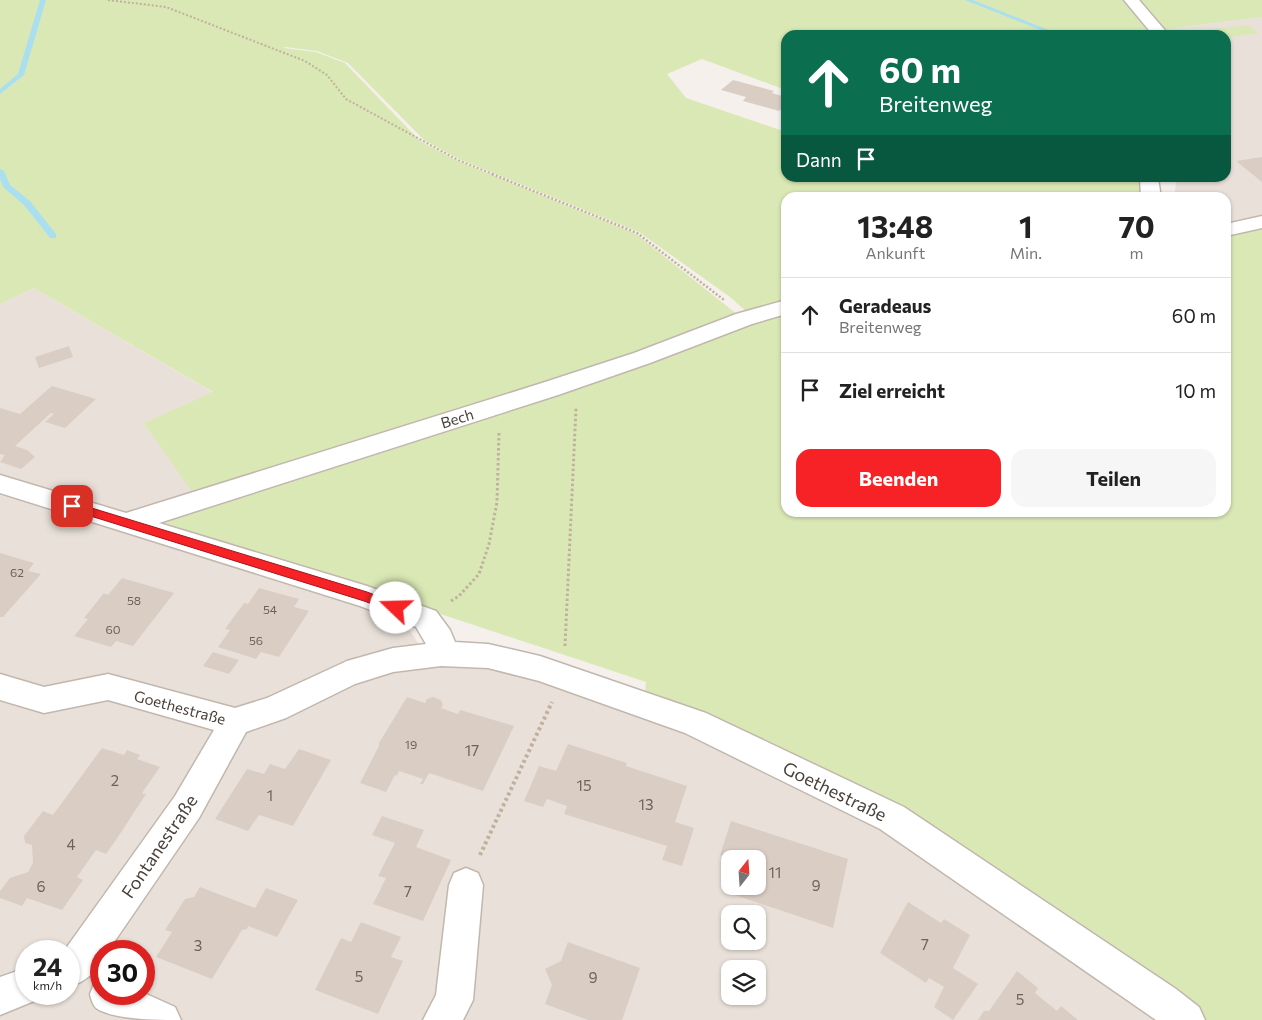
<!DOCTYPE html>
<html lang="de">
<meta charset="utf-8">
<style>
:root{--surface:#fff;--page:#f6f6f6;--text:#222;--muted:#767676;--line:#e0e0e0;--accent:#f62226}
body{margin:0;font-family:Commissioner,sans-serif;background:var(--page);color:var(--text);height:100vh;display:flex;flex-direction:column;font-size:19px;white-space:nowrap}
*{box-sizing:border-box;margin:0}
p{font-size:16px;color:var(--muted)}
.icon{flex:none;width:28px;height:28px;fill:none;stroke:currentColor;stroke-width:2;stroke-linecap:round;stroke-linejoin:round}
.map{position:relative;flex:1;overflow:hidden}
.sheet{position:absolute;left:781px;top:192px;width:450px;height:325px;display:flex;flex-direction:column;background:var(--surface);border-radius:15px;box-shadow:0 1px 4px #0004}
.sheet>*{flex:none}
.top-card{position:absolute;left:781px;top:30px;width:450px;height:152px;border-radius:15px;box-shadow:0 1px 4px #0004;background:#0b6e4f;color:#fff;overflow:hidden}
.needle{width:32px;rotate:17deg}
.buttons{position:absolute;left:721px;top:850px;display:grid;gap:10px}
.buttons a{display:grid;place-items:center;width:45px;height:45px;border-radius:10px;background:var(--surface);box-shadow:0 1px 4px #0004;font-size:25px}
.speed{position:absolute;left:15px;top:940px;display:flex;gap:10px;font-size:25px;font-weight:700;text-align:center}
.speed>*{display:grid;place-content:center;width:65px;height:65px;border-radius:50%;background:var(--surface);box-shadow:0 1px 4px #0004;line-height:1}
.speed small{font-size:12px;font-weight:400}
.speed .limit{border:8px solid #d22;background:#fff;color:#111}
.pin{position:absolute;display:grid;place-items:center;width:42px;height:42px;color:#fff;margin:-21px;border-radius:10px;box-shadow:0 2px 8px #0006}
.me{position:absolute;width:55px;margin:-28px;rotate:291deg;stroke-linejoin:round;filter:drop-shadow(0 0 4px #0008)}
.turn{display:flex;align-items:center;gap:18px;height:105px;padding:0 15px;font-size:22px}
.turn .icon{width:65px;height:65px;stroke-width:2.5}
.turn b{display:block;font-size:35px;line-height:42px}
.then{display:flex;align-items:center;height:48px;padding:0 15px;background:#0003;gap:10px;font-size:19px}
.eta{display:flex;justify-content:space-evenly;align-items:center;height:85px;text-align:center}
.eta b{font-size:30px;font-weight:700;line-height:35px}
.button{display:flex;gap:10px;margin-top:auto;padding:10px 15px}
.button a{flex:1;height:58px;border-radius:15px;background:var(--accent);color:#fff;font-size:20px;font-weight:700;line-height:58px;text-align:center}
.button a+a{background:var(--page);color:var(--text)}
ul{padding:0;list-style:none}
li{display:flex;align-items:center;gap:15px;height:75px;padding:0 15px;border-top:1px solid var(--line)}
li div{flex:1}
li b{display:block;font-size:19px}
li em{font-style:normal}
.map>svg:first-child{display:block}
.residential{fill:#e9e1d9;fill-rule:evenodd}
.green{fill:#dae8b5}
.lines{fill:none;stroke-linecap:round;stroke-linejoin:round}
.stream{fill:#aadff0;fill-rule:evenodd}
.building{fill:#dacdc4}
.street-casing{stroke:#c1b7ae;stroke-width:3}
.path-far3{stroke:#c2b09f;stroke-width:2;stroke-dasharray:2 2;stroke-linecap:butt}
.path-far2{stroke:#c2b09f;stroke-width:2.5;stroke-dasharray:2 2;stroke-linecap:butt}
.path-far1{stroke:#c2b09f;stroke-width:3;stroke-dasharray:2.5 2.5;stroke-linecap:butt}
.path{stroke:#c2b09f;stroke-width:4;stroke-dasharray:3 3;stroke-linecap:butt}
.street{fill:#fff;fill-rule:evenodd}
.route{fill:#f62226;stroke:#a01619}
.labels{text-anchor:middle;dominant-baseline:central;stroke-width:5;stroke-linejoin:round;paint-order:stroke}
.number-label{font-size:12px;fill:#6d635c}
.street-label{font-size:15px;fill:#494039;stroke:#fff}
.near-number-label{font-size:15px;fill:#6d635c}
.near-street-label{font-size:18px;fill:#494039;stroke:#fff}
</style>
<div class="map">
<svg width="1262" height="1020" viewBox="0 0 1262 1020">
<rect width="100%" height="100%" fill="#f5f0eb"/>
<path class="residential" d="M1262,17v198l-36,7v-24l-52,-1 3,-19h49v-143h-62l-5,-5z
M34,288l180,105 -20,102 -90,25 254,79 47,25 28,40 55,-1 200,67 191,97 291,193h-1170v-716zM730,859h28v27h-28zM730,914h28v27h-28zM26,951h43v43h-43zM101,951h43v43h-43zM730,969h28v27h-28z"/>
<path class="green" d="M0,0h1127l29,35h-370v55l-84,-31 -35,15 19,24 100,34v46h358l2,19 -360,1v104l-39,10 -17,-15 -91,-65 -178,-72 -37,-20 -76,-77 -31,-12 -32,-4 -1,1 32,4 29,11 75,78 38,20 178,73 102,81 -100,40 -444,140 -50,-72 69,-31 -179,-104 -34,16z
M1135,0h127v17l-103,13z
M1247,25l12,8 -33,5v-3h-11l-7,-5z
M1262,225v795h-60l-38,-31 -519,-295 1,-12 -493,-163 586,-195 47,-12v200h440v-280z"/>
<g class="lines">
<path class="stream" d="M40,0h6l-22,75 -24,19v-5l18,-15z
M965,0h8l88,35h-8z
M0,169l4,2 6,14 20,16 26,33v4h-6l-26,-33 -20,-17 -4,-9z"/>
</g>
<path class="building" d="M733,80l41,11 -2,2 14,4v7l-7,7 -36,-10 3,-4 -25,-7z
M1262,157v25l-26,-21z
M69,346l4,11 -34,11 -4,-11z
M52,386l44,13 -31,29 -20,-6 9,-8 -3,-1 -36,33 12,4 8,7 -14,12 -21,-7 5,-7 -5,-1v-46l20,6z
M0,553l34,10 -6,8 13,3 -38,43h-3z
M122,578l52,15 -41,53 -17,-5 -5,6 -37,-11 14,-17 -4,-1 20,-25 4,2z
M259,588l40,11 -5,8 15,4 -30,46 -18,-5 -5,7 -38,-12 12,-17 -5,-1 19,-26 4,1z
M213,652l26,8 -10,14 -26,-8z
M407,697l18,6 2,-4 6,-2 8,3 2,5 -2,3 17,6 2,-4 54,16 -31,65 -54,-18 -6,11h-3l3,-5 -24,-8 -2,5 -2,-1 -9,17 -26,-9 19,-37v-3z
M568,744l59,19 -1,3 61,20 -12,36 19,6 -12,38 -20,-6 5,-14 -103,-32 3,-8 -20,-7 -4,8 -19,-6 15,-35 17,5z
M102,748l22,7 3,-5 13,5 -3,4 23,8 -18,26 4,1 -28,43 -12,17 -10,-4 -19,27 6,3 -21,30 -35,-12 -5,8 -22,-8v-7l10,-13 18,-6 5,-9 -1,-18 -7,-2 -1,-7 19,-25 10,4z
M299,749l32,11 -38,66 -34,-11 -11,16 -33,-12 32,-50 17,5 6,-10 15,5z
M382,816l42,14 -8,17 35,13 -28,61 -50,-17 13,-26 -8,-2 17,-33 -23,-8z
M731,821l117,38 -15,69 -98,-33 2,-9h21v-27h-27l-11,-4z
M200,887l55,21 11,-20 32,12 -21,37 -29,-11 -1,3 -5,1 -30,49 -56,-22 16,-25 -7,-2 20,-31 9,-2z
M908,902l33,21 3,-4 26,16 -17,33 25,16 -25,36 -19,-13 10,-20 -15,-9 -3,5 -46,-30z
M361,922l40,15 -10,20 12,4 -25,53 -63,-24 26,-52 10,4z
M568,942l72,26 -18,52h-34l-43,-16 7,-19 -7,-16 16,-8z
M1017,971l21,17 -3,5 22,18 4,-5 17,14h-100l6,-9h5z"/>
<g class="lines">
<defs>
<path id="street" d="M1124,0h15l30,35h-16z
M1140,178h18l3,20h-20z
M1262,216v12l-36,8v-12z
M786,300v14l-34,10 -102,39 -92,32 -399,128 208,63 69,25 14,19 5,12 33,2 52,12 166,57 198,94 272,182 23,18 6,13h-49l-276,-191 -195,-96 -146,-52 -51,-13 -47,-2 -48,6 -38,12 -69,34 -40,14 -47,86 -91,133h-7c0,20 -15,30 -32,36v-36h-5l111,-155 39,-66 -106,-30 -64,13 -44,-13v-26l44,13 64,-13 127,34 32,-10 80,-37 46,-13 33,-4 -10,-17 -56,-21 -360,-113v-18l126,38 416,-130 92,-30 102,-39z
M466,868l12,5 5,12 -10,115 -10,20h-40l13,-25 13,-110 5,-12z
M26,968v26h15l-2,5 -39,16v-38z
M101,978v16l43,-1 31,14 6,13c-23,0 -68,0 -85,-12 -3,-3 -5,-9 -6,-14l5,-13z"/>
</defs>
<use href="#street" class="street-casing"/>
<path class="path-far3" d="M108,0l58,7 139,54 22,14 19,24 112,61 37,15"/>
<path class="path-far2" d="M492,174l145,59 87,67"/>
<path class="path-far1" d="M451,601l8,-5 20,-22 10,-30 8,-42 2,-70
M565,646l11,-238"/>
<path class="path" d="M480,855l72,-153"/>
<use href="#street" class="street"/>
</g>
<path class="route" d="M72,502l295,90 34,13 2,3 -2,4 -5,1 -32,-12 -296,-92 -2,-3z"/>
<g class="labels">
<g class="number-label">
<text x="17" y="572">62</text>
<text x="134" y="600">58</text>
<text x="270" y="609">54</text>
<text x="113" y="629">60</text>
<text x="256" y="640">56</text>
<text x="411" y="744">19</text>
</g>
<g class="street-label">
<text transform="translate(457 418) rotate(-17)">Bech</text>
<text transform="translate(180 707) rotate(15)">Goethestraße</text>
</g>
<g class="near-number-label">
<text x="472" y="750">17</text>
<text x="115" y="780">2</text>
<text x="584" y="785">15</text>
<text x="270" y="795">1</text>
<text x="646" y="804">13</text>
<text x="71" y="844">4</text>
<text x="775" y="872">11</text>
<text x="816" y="885">9</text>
<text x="41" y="886">6</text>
<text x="408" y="891">7</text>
<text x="925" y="944">7</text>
<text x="198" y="945">3</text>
<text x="359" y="976">5</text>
<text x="593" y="977">9</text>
<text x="1020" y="999">5</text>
</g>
<g class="near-street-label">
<text transform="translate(835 791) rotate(26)">Goethestraße</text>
<text transform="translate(159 846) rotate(-56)">Fontanestraße</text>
</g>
</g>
</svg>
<div class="buttons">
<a><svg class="needle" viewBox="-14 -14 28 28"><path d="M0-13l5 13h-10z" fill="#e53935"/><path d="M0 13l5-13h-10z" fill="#767676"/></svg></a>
<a><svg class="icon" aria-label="search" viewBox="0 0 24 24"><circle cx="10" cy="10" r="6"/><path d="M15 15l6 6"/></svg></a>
<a><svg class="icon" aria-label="layers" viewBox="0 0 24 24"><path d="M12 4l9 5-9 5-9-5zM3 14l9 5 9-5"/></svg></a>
</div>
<div class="speed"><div>24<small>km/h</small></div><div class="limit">30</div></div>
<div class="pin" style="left:72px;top:506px;background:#d93025"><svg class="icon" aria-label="arrive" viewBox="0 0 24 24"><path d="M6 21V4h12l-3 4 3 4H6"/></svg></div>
<svg class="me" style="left:396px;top:608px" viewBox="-20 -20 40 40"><circle r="19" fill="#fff"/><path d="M0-13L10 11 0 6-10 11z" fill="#f62226"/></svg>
<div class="top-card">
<div class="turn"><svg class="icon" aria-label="ahead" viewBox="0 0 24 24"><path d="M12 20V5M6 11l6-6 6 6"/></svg><div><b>60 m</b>Breitenweg</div></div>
<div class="then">Dann<svg class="icon" aria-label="arrive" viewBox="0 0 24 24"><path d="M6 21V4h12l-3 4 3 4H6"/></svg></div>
</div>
<section class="sheet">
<div class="eta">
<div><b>13:48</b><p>Ankunft</p></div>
<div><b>1</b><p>Min.</p></div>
<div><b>70</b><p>m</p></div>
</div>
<ul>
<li><svg class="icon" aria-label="ahead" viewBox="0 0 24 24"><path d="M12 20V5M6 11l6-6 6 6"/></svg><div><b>Geradeaus</b><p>Breitenweg</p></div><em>60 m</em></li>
<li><svg class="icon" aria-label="arrive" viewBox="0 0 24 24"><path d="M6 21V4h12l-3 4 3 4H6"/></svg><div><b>Ziel erreicht</b></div><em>10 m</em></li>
</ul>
<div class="button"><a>Beenden</a><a>Teilen</a></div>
</section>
</div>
